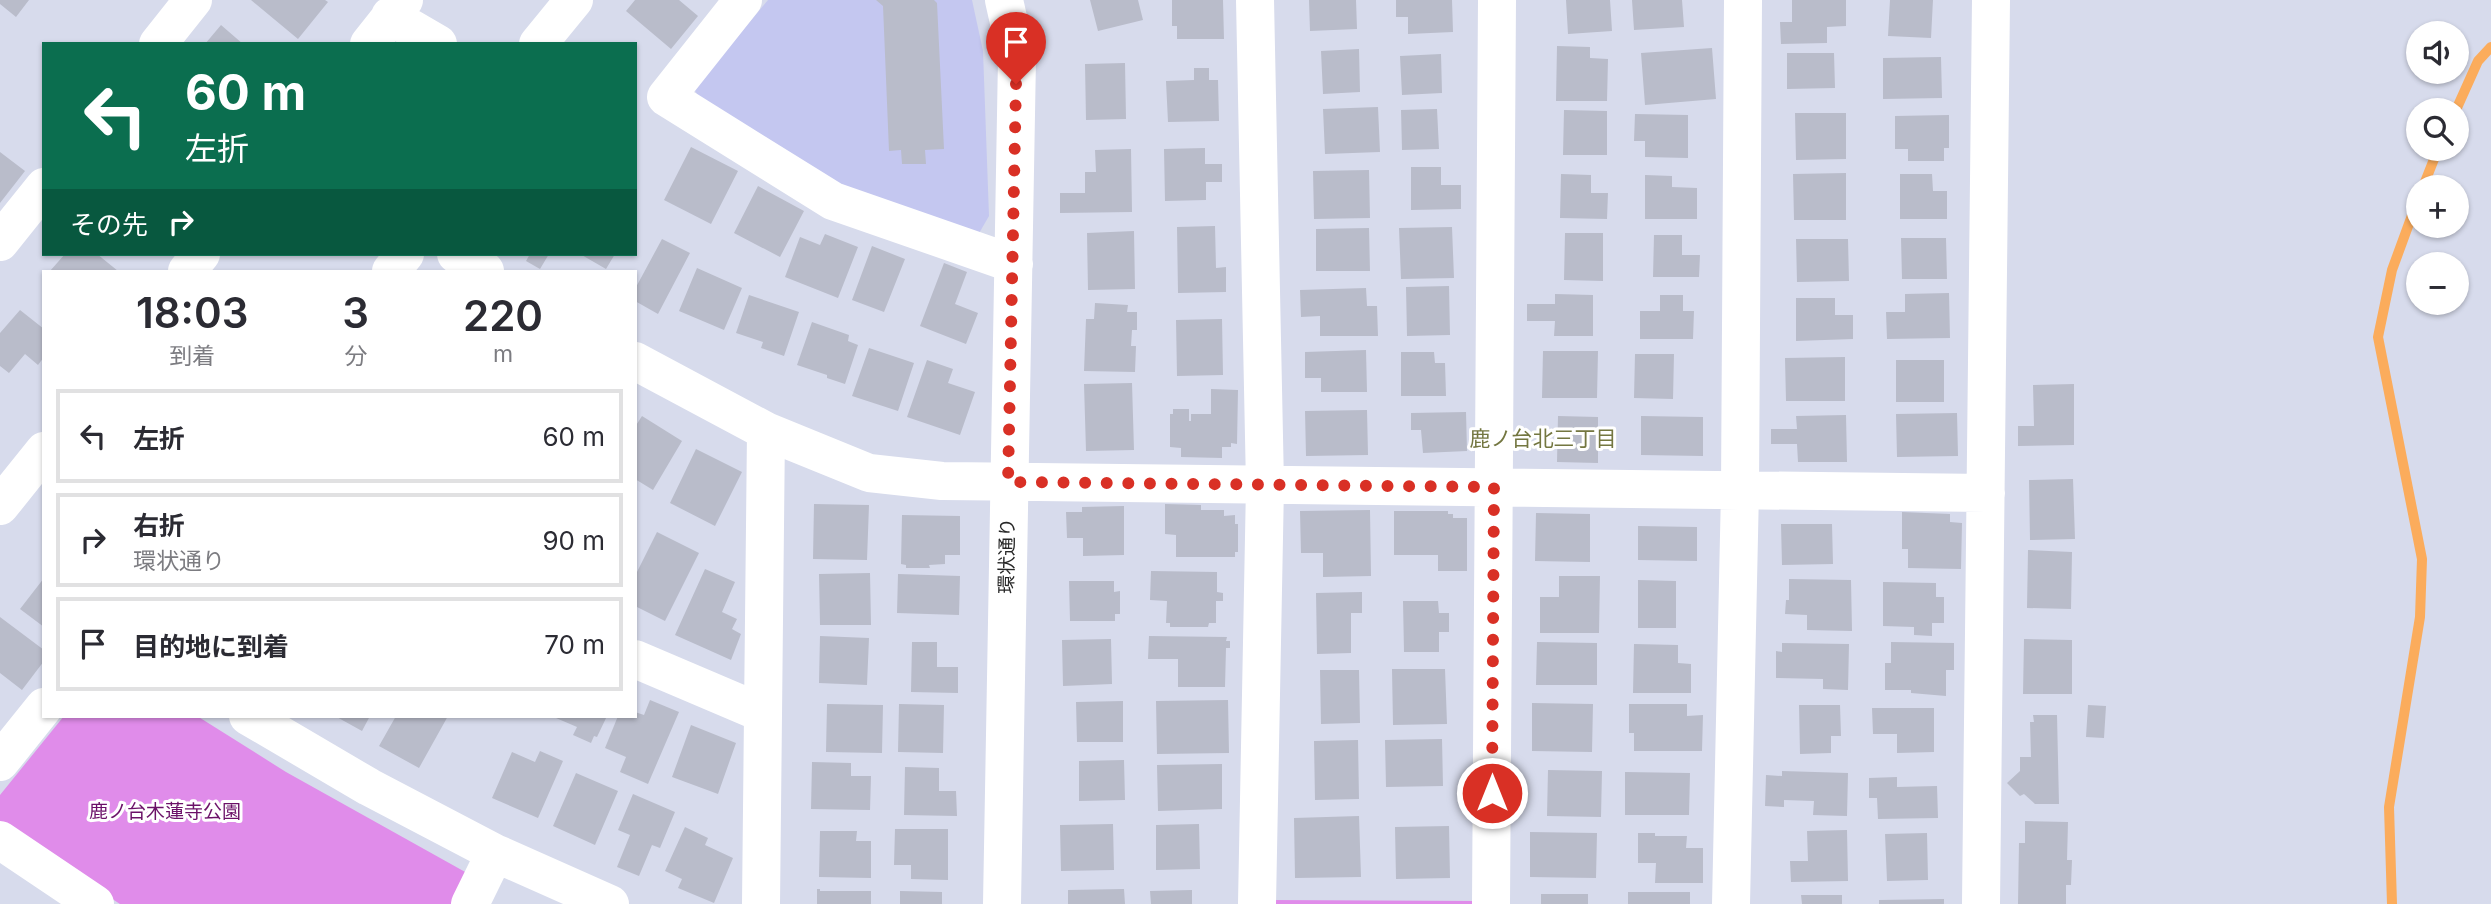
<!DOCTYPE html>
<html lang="ja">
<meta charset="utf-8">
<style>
:root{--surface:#fff;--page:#f2f2f3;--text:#2b2b33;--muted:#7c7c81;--line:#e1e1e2}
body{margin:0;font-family:Inter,"Noto Sans JP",sans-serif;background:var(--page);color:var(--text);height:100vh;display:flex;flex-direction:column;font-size:26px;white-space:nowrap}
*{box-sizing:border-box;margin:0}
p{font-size:23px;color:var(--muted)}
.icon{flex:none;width:38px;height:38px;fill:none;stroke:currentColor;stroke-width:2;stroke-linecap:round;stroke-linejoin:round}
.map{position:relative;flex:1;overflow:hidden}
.drawer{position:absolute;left:42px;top:270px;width:595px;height:448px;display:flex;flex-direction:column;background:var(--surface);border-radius:0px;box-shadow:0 2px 5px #0004}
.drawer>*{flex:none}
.hud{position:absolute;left:42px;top:42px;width:595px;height:214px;border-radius:0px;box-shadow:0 2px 5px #0004;background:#0b6e4f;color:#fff;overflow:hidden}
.fabs{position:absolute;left:2406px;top:21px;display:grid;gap:14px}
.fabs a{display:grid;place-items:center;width:63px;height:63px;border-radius:50%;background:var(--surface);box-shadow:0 2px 5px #0004;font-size:35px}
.pin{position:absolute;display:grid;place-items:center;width:60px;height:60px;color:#fff;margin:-72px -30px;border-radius:50% 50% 50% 0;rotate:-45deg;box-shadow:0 0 7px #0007}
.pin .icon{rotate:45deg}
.me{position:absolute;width:77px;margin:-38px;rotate:0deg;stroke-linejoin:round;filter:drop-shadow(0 0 5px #0008)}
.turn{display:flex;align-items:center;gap:24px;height:147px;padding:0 28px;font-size:32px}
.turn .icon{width:91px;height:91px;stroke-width:2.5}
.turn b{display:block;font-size:49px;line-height:60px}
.then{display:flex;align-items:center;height:66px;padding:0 28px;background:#0003;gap:14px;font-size:26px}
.eta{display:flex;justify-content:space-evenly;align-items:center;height:119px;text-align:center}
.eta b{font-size:42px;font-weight:600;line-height:49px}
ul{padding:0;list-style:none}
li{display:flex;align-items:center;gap:21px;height:94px;margin:0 14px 10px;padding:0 14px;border:4px solid var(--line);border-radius:0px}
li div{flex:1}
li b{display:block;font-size:26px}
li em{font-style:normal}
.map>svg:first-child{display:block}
.education{fill:#c4c7f0}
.green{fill:#e08cea}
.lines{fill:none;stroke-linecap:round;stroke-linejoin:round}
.stream{stroke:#fbac5c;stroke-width:10}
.building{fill:#b9bcca}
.minor{stroke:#fff;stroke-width:38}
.route{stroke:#d93025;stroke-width:12;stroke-dasharray:0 21.6}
.labels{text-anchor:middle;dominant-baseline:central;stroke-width:6;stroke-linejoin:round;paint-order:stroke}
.street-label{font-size:19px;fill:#272727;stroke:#fff}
.park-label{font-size:19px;fill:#6b1168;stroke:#fff}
.neighbourhood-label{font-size:21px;fill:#747741;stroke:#fff}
</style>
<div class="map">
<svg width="2491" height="904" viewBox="0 0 2491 904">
<rect width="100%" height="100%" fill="#d7dbec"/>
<path class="education" d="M768,0h204l11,51 6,165 -11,19 -145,-53 -123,-66 -16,-27z"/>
<path class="green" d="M64,716h133l89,56 181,101 -15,31h-332l-120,-78v-31z
M1269,900l206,1v3h-206z"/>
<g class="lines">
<path class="stream" d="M2456,110l22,-49 13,-14
M2423,187l15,-38
M2392,904l-3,-97 31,-190 2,-58 -44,-222 14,-67 26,-71"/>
</g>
<path class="building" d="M0,0h29l-13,17 -16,-13z
M251,0h74l3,2 -30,37z
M635,0h44l19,16 -27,33 -45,-38z
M876,0h58l3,3 7,146 -19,1 1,14h-24l-1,-14 -12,1 -6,-145z
M1090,0h48l5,20 -45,11z
M1172,0h51l1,39h-47v-13h-5z
M1309,0h47l1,29 -47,2z
M1396,0h56l1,32 -45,2v-17h-12z
M1566,0h44l2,31 -44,3z
M1632,0h50l2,27 -50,3z
M1792,0h54v26l-19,1v16l-46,1 -1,-22h12z
M1890,0h43l-2,38 -43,-2z
M221,25l22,19h-38z
M1557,46l33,1v11l18,1 -1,42h-51z
M1712,48l4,51 -71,6 -4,-52z
M1359,49l1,43 -37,2 -2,-43z
M1787,53h47l1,35 -48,1z
M1441,54l1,39 -40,2 -2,-39z
M1941,57l1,41 -59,1v-41z
M1125,63l1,56 -40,1 -1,-56z
M1194,68h15v12h9l1,41 -51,1 -2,-41 28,-1z
M1378,107l2,45 -55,2 -2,-45z
M1437,109l2,40 -37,1 -1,-40z
M1564,110l43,1v44h-44z
M1795,113h51v46l-50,1z
M1635,114l53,1v43l-43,-1v-16h-11z
M1949,115v33h-5v13h-36v-12h-13v-33z
M691,147l47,24 -27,53 -47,-24z
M1205,148v16h17v18h-16v18l-41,1 -1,-52z
M1131,149l1,63 -72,1v-20h25v-21h11l-1,-22z
M0,152l25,19 -25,32z
M1411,167h30v18h20v24l-50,1z
M1369,170l1,48 -56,1 -1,-48z
M1846,173v47h-52l-1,-46z
M1561,174l30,1v18h17l-1,26 -47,-1z
M1900,174h32l1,17h14v28h-47z
M1645,175l27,1v11l25,1v31h-52z
M758,186l46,25 -24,46 -46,-24z
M1215,226l1,42 10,-1v25l-48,1 -1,-66z
M1452,227l2,51 -53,1 -2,-51z
M1369,228l1,43h-54v-42z
M1134,231l1,58 -47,1 -1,-57z
M1565,233h38v48l-39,-1z
M825,234l33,13 -20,51 -53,-21 15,-40 20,8z
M1654,235h28v20h18l-1,22h-46z
M1901,238h45l1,41h-45z
M662,239l28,14 -32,61 -23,-13v-12z
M1796,239h52l1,42 -52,1z
M872,246l33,13 -21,53 -32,-12z
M65,254h32l21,17h-68z
M530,254h19l-9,15 -14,-8z
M580,254h35l-9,15z
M944,263l23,9 -12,32 23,9 -12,31 -46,-18z
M697,268l45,20 -18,42 -45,-19z
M1449,286l1,49 -43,1 -1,-49z
M1366,288l1,18h10l1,30h-58v-20l-19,1 -1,-27z
M1949,293l1,45 -63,1 -1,-27h19v-18z
M1555,294l38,1v41h-39l1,-15h-28v-17h28z
M749,295l50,17 -15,44 -23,-8 2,-6 -27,-9z
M1660,295h23v16h11l-1,28h-53v-28h20z
M1796,298h39v17h18v24l-57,2z
M1095,303l33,2 -1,7h10v18h-5l-1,16h5l-1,26 -51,-1 2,-52h8z
M20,310l24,19v28l-6,8 -13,-11 -16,19 -9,-7v-33z
M1222,319l1,56 -46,1 -1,-56z
M812,322l37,13 -1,6 10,4 -13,39 -18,-6v-3l-30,-10z
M869,348l45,15 -16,48 -46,-15z
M1366,350l1,42h-46v-14h-16v-26z
M1543,351h55l-1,47h-55z
M1401,352h33l1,11h10l1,33h-45z
M1635,354h39l-1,45 -39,-1z
M1845,357v44h-59l-1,-43z
M927,360l26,9 -5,14 27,9 -15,43 -53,-18z
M1896,360h48v42h-48z
M1132,383l2,67 -48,1 -2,-67z
M2074,384v61l-56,1v-20h16l-1,-41z
M1211,389l27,1 -1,54 -6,-1v4h-9v11l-41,-1v-9l-11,-1v-33h3v-5h16v12h2v-7h20z
M1367,410l1,45 -62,1 -1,-45z
M1466,412l1,39 -44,2 -2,-23h-10v-17z
M1957,413l1,43 -61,1 -1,-43z
M1846,415l1,47h-49l-1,-18h-26v-15h26l-1,-13z
M642,416l40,25 -29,49 -18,-11v-52z
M1558,416l40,1v46l-41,-1z
M1641,416l62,1v39l-62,-1z
M696,449l46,23 -27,54 -45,-23z
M2073,479l2,60 -45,1 -1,-60z
M814,504l55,1 -2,55 -54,-1z
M1165,504l36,1v5h23v6l11,-1v9h3v28h-3v5h-59v-22l-11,-1z
M1124,506v49l-41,1v-18h-16l-1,-26h16v-5z
M1370,510l1,66 -48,1v-24h-22l-1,-42z
M1394,511h54v3h5v4h14v53h-29v-16h-44z
M1902,512l48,2v8l12,1 -1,46 -53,-1v-19h-6z
M1536,513l54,1v48l-55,-1z
M902,515l58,1v39h-15v9l-16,1 1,3h-24v-3l-5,-1z
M1781,524h51l1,40 -51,1z
M1638,526l59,1v34l-59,-1z
M657,532l42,21 -34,68 -30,-15v-30z
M2028,550l44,2 -1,57 -44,-1z
M705,569l30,13 -13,30 15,7 -5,10 9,5 -10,26 -56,-25z
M1151,571l66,1v20l6,1v8h-7v22h-7l-1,4h-38v-4h-4l1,-22 -17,-1z
M870,573l1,52h-51l-1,-51z
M898,574l62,2 -1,39 -62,-2z
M1559,576h41l-1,57h-59v-36h19z
M44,578v49l-24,-18z
M1789,579l62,1 1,51 -45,-1v-15l-22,-1 1,-14h3z
M1638,580l38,1v47h-38z
M1069,581h45v11l6,-1v23h-5v7h-45z
M1883,582l53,1v14h8v26h-12v13l-18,-1v-8l-31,-1z
M1362,592v21h-11v40l-34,1 -1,-61z
M1403,601h35l1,12h10v19h-10v20h-35z
M0,617l44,33v11l-22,29 -22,-17z
M820,636l49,2 -2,47 -48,-2z
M1149,636l78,1 -1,4h4v7h-4l-1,39h-47v-28h-30z
M1111,639l1,45 -49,2 -1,-46z
M2024,639l48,1v54h-49z
M912,642h25v25h21v26l-47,-1z
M1537,642l60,1v42h-61z
M1891,642l63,1v27h-8v26l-35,-3v-3h-26v-27h6z
M1782,643l67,1 -1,46 -25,-1v-10l-47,-1v-27l6,1z
M1634,644l44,1v18l13,1v29h-58z
M1392,669h53l2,55 -54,1z
M1320,670h39l1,53 -39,1z
M650,700l29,12 -31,72 -28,-12 6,-15 -21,-9 13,-32h17v-4l9,3z
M1228,700l1,53 -72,1 -1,-53z
M1123,701v41h-46l-1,-40z
M1532,703l61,1 -1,48 -60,-1z
M827,704l56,1 -1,48 -56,-1z
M899,704l45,1 -1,48 -45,-1z
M1629,704h58v12l16,-1 -1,36h-68v-18h-5z
M1799,705h41l1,31h-10v17l-31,1z
M2088,705l18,1 -2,32 -18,-1z
M1872,708h62v44l-37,1v-19h-24z
M2033,715h24l2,89h-24l-11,-10 -4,2 -13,-13 13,-12v-14h11l-1,-35h4z
M335,716h35l-8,15z
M396,716h52l-29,52 -40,-22z
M557,716h50l-10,21 -3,-1 -3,7 -18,-8 4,-8 -21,-9z
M691,725l45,18 -18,51 -46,-17z
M1442,739l1,47 -57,1 -1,-47z
M1358,740l1,59 -44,1 -1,-59z
M540,751l23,10 -25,57 -46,-20 20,-46 23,10z
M1124,760l1,40 -46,1v-40z
M812,762l39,1v13h20l-1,34 -59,-1z
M1222,764v45l-64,2 -1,-46z
M905,767l34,1v23h17l1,25 -53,-1z
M1548,770l54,1 -1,46 -54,-1z
M1782,771l66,2 -1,43 -34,-1 1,-14 -30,-1v7l-19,-1 1,-31 16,1z
M1625,772l65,1 -1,42h-64z
M576,773l42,18 -23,54 -42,-19z
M1897,777v10l40,-1 1,32 -60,1 -1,-21h-8v-20z
M633,794l42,18 -15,36 -8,-3 -13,31 -22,-9 13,-32 -12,-5z
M1359,816l2,61 -66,1 -1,-60z
M2025,821l43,1 -1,38h5l-1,25h-5v19h-48l1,-61h6z
M1113,824l1,46 -53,1 -1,-46z
M1199,824l1,45 -44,1v-45z
M1449,826l1,52 -54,1 -1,-52z
M685,827l23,11 -3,7 28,13 -19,45 -36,-15 4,-9 -17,-8z
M895,829h53v51l-37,-1v-14h-17z
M1847,830l1,51 -57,1 -1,-21h18l-1,-30z
M820,831h37l-1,10h15v37l-52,-1z
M1530,832l67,1 -1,45 -66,-1z
M1638,833h17v3h32l-1,12h17v35h-48l1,-20h-18z
M1927,833l1,47 -41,1 -2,-47z
M817,889h3v2h51v13h-54z
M1124,889l1,15h-57v-14z
M1192,890v14h-41l-1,-13z
M900,891l42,1v12h-42z
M1628,892h62v12h-62z
M1541,894h47v10h-47z
M1801,895h41v9h-40z
M1944,899v5h-65v-4z"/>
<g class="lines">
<path class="minor" d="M743,0l-77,97 167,104 181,63
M1255,0l10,485 -8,419
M390,16l48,28
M158,44l35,-44
M369,44l35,-44
M538,44l36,-44
M0,242l44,-55
M456,254l29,17
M187,271l14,-17
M391,271l14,-17
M635,361l131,70 103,42 73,8 1044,12
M0,506l44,-55
M635,659l127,54
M248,716l121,71 126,66 115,51
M0,762l44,-55
M0,840l95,64
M470,904l25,-51
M761,904l5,-473
M1002,904l15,-846 -13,-58
M1491,904l6,-904
M1731,904l9,-414 3,-490
M1981,904l10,-904"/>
</g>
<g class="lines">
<path class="route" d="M1016,84l-8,398 486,5 -2,306"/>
</g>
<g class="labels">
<g class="street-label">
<text transform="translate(1007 556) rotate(-89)">環状通り</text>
</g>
<g class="park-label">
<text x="165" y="811">鹿ノ台木蓮寺公園</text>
</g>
<g class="neighbourhood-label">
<text x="1543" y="438">鹿ノ台北三丁目</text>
</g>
</g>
</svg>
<div class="fabs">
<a><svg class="icon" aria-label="sound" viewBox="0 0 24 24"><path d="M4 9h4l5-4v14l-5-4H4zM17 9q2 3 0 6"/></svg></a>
<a><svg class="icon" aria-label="search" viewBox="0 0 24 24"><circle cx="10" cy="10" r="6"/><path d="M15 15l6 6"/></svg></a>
<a>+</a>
<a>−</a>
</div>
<div class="pin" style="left:1016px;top:84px;background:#d93025"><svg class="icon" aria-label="arrive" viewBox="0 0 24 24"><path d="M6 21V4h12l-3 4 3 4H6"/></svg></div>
<svg class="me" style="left:1492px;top:793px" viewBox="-20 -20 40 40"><circle r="17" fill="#d93025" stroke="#fff" stroke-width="3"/><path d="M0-11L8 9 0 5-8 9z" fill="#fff"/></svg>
<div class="hud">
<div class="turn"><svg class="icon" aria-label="left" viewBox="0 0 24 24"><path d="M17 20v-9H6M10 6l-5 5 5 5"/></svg><div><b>60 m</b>左折</div></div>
<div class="then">その先<svg class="icon" aria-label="right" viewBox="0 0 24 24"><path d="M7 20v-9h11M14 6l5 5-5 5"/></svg></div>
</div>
<section class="drawer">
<div class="eta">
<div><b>18:03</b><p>到着</p></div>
<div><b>3</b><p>分</p></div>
<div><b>220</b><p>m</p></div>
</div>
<ul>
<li><svg class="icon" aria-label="left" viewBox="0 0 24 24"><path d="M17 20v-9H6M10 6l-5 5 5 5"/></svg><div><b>左折</b></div><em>60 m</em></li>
<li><svg class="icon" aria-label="right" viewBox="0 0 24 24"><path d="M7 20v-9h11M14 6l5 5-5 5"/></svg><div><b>右折</b><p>環状通り</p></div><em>90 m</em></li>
<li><svg class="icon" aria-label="arrive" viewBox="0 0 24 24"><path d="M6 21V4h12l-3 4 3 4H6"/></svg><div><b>目的地に到着</b></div><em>70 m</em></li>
</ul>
</section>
</div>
